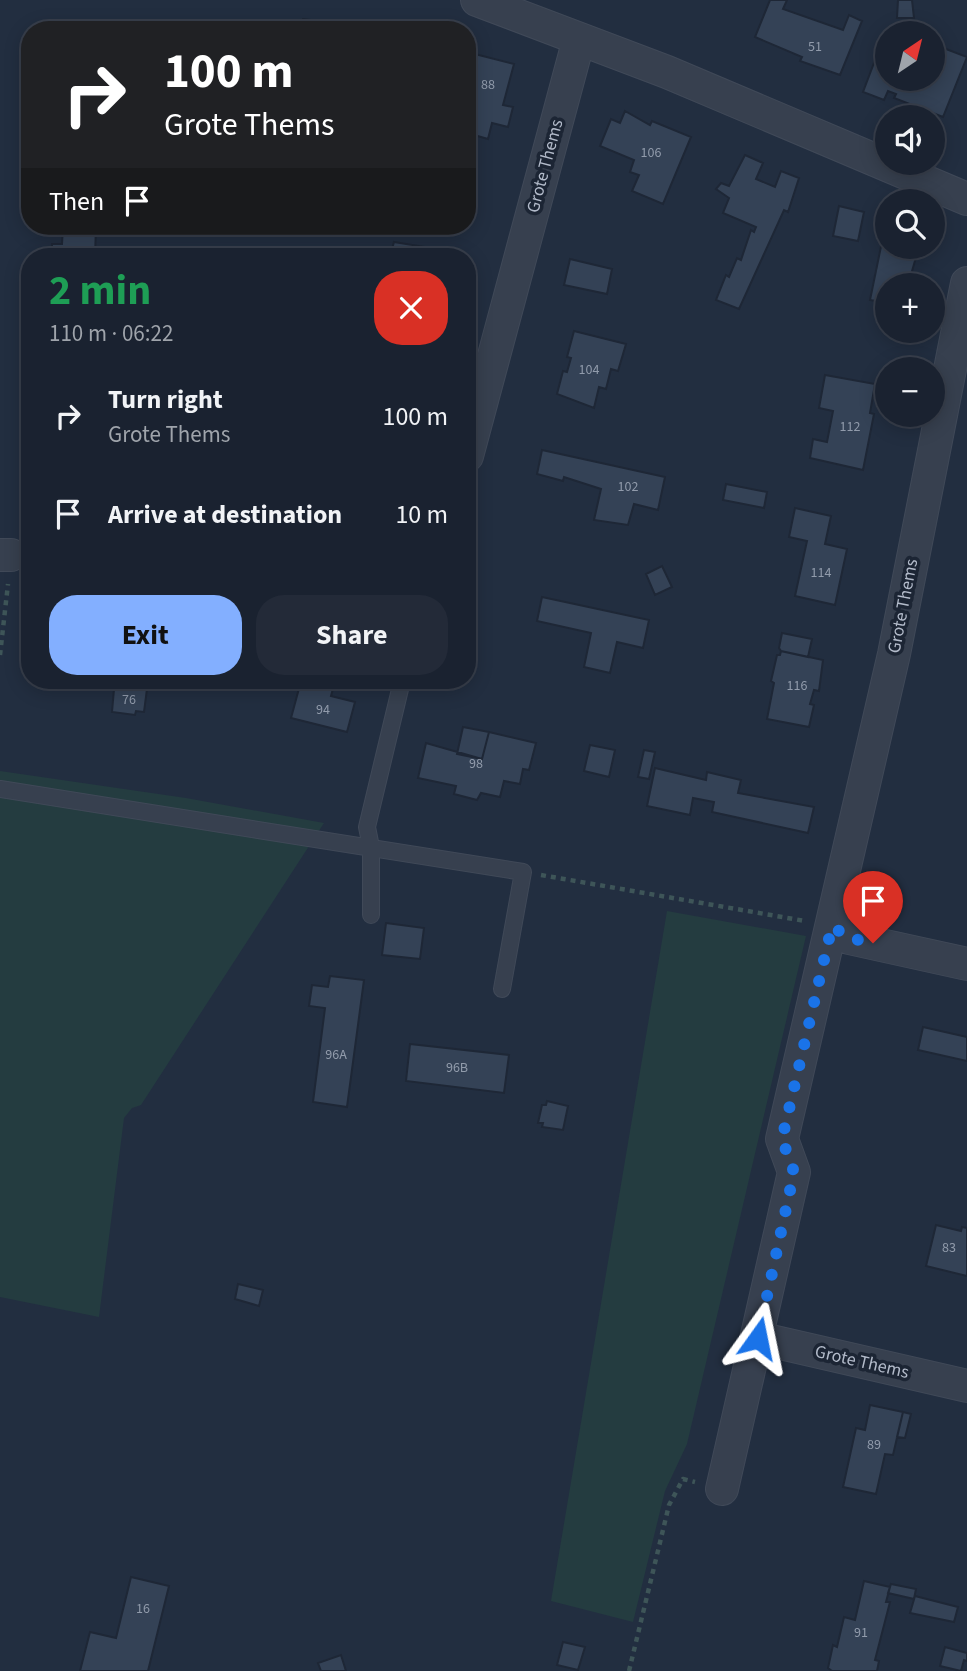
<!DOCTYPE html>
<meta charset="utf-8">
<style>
:root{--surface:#1a2230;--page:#232a38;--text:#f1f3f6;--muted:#9fa4ab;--line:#383f4c;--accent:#83afff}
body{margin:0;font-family:"Source Sans 3",sans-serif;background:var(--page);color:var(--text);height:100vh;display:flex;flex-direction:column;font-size:26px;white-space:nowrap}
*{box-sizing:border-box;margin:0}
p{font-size:23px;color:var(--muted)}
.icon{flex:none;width:38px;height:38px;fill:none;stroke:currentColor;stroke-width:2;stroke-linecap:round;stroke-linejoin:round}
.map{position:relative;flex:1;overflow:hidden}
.panel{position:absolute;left:21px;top:248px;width:455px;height:441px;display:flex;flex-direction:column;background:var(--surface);border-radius:28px;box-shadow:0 4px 18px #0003,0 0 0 2px var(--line)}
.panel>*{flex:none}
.guide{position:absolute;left:21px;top:21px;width:455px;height:214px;border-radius:28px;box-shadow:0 4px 18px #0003,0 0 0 2px var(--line);background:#202124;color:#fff;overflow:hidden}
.needle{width:46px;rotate:35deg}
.buttons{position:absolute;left:875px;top:21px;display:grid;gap:14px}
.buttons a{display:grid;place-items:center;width:70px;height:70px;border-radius:50%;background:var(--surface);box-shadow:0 4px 18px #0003,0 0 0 2px var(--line);font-size:35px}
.pin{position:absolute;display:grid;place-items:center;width:60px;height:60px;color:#fff;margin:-72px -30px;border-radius:50% 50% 50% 0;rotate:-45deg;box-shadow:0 0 7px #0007}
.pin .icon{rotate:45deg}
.me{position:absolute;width:77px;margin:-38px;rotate:12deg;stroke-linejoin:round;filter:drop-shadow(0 0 5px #0008)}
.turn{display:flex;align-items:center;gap:24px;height:147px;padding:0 28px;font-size:32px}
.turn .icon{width:91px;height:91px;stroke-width:2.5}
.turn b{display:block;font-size:49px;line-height:60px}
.then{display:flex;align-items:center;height:66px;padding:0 28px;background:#0003;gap:14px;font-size:26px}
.round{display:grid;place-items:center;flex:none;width:74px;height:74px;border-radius:28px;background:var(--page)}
.head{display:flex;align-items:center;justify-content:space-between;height:119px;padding:0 28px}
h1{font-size:42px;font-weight:700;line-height:52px;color:#1e9e55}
.button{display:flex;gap:14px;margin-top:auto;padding:14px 28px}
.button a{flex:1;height:80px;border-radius:28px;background:var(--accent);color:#111;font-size:28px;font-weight:700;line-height:80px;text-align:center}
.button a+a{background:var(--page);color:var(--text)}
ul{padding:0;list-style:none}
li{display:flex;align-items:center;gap:21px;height:98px;padding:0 28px}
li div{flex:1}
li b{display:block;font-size:26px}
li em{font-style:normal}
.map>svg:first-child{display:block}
.green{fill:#243c40}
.building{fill:#344256;stroke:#1e2736;stroke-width:2}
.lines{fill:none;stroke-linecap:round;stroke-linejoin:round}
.lane-casing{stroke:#404958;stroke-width:18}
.street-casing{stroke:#404958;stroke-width:34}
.path{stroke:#3e5558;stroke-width:4.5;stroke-dasharray:5 5;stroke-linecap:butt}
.lane{stroke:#37404f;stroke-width:16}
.street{stroke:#37404f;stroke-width:32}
.route{stroke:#1a73e8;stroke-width:12;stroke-dasharray:0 21.6}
.labels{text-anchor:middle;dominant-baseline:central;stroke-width:7;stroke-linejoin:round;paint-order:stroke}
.number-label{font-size:14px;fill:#919bab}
.street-label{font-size:18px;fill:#b3bbca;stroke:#1c2534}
</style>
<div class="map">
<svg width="967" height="1671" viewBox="0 0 967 1671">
<rect width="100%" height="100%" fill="#222e40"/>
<path class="green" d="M0,771l186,27 138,25 -183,282 -9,3 -8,10 -25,199 -99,-20z
M667,911l139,25 -119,508 -22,47 -32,131 -82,-21z"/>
<path class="building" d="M770,0h17l-4,9 60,21 6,-15 13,6 -22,54 -40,-14 2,-4 -47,-20z
M898,0h14l2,18h-17z
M303,19l61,8 -1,3h-62z
M75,20l44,2 -1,8h-43z
M933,44l34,13 -24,60 -49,-19 2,-4 -8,-3 -4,9 -21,-8 17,-45 7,3v29h46z
M467,52l47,12 -11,41 10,2 -5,20 -16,-4 -4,16 -21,-6z
M625,111l25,14 2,-4 39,16 -28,67 -31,-13 7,-16 -9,-3 4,-12 -34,-14 11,-27 9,4z
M745,155l18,8 -7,16 19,8 6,-16 18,7 -11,34 -4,-2 -45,99 -23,-9 10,-25 3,2 8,-19 4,2 10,-30 3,2 2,-5 -33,-14 6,-15 -13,-9 5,-6 8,3z
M839,206l25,6 -6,29 -25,-5z
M63,226h33l-1,31h-43v-13h10z
M885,227l2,20h32l-11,38h-21v18l-17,-3z
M394,242l37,6 -2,9 -39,-1z
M570,259l42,10 -5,25 -43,-9z
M574,331l52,13 -8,27 -7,-2 -5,20 -7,-2 -5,21 -37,-14 6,-23 4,1 4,-14 -4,-1z
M825,375l50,9 -5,29 4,1 -11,56 -53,-12 3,-19 14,3 6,-31 -14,-3z
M542,450l123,27 -7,33 -24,-6 -6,21 -34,-5 7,-31 -37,-12 -1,4 -26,-7z
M726,484l41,8 -3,16 -41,-8z
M795,508l36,8 -6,28 22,5 -12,56 -40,-9 12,-55 -18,-4z
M662,566l10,21 -17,8 -9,-21z
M542,597l107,23 -6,28 -26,-6 -7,31 -26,-6 7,-34 -54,-12z
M782,633l30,6 -4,18 -27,-6 -2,-3z
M781,651l42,9 -4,31 -5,-1 -4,14 4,1 -5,22 -42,-8 7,-36 -3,-2 6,-26h3z
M83,681h59l-1,8h6l-3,23 -8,-1 -1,4 -23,-3 2,-23 -32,-4z
M301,681h34l-4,15 24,6 -8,30 -56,-14z
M463,727l26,5 -7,27 -25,-5z
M489,732l47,11 -7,27 -6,-1 -3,15 -16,-3 -4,16 -19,-4 -4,7 -23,-6 2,-8 -38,-8 8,-35 56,16z
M590,745l25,5 -6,27 -25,-6z
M644,750l11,2 -6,27 -11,-2z
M655,768l51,12 1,-8 34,8 -3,13 76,14 -6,26 -96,-21 2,-10 -21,-4 -3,17 -43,-9z
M386,923l38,5 -4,31 -38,-4z
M330,976l34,4 -17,127 -34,-5 12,-94 -16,-2 3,-21 16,2z
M923,1027l44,10v24l-49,-11z
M410,1044l99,11 -5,38 -98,-12z
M547,1101l21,5 -5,24 -21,-3 1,-4h-5l4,-18h4z
M936,1225l25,6 1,-4 5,1v48l-41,-10z
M238,1284l25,6 -4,16 -24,-7z
M870,1405l33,7 -10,43 -8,-1 -9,40 -33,-7 13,-59 9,2z
M903,1412l8,2 -6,24 -8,-1z
M131,1577l38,9 -21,85h-68l10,-39 26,6z
M864,1581l26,6 -4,15h4l-15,58 4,1 -2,10h-45l-4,-3 5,-23 4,2 7,-30 11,3z
M891,1584l25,5 -2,10 -26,-6z
M915,1596l43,11 -4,15 -44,-9z
M563,1642l22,5 -7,23 -21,-5z
M945,1647l22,6v8l-3,-1 -3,11 -21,-5z
M341,1655l5,16h-25l-3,-8z"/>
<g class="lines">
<defs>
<path id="lane" d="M0,789l523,83 -21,117
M371,915v-68l-4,-20 35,-146"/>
<path id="street" d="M477,0l190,72 300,127
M467,456l112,-417
M0,555h11
M832,926l17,12 118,26
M758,1338l209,48
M722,1489l72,-317 -12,-33 112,-485 73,-371"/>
</defs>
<use href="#lane" class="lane-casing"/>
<use href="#street" class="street-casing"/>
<path class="path" d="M0,655l8,-71
M541,875l264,46
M629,1671l40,-166 14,-26 12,3"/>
<use href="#lane" class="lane"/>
<use href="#street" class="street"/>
</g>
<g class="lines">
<path class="route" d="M758,1338l36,-166 -12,-33 50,-213 17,12 24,5"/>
</g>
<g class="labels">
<g class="number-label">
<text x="815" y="47">51</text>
<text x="488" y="85">88</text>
<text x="651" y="153">106</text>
<text x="589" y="370">104</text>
<text x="850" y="427">112</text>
<text x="628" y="487">102</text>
<text x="821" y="573">114</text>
<text x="797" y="686">116</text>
<text x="129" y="700">76</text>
<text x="323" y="710">94</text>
<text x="476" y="764">98</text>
<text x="336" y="1055">96A</text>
<text x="457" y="1068">96B</text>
<text x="949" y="1248">83</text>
<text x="874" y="1445">89</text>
<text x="143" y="1609">16</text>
<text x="861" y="1633">91</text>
</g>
<g class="street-label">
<text transform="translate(545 166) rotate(-75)">Grote Thems</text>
<text transform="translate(903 606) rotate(-79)">Grote Thems</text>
<text transform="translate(862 1362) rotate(13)">Grote Thems</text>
</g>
</g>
</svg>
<div class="buttons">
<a><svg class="needle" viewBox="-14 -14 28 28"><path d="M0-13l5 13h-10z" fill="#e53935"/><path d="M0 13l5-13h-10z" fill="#9fa4ab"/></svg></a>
<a><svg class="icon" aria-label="sound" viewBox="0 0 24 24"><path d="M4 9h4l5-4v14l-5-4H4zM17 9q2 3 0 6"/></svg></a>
<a><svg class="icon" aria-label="search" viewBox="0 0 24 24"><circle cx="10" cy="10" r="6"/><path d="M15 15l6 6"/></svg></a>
<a>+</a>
<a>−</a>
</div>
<div class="pin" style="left:873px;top:943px;background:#d93025"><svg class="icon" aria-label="arrive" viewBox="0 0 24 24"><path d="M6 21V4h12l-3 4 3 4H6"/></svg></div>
<svg class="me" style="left:758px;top:1338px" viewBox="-20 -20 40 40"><path d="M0-17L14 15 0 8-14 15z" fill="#1a73e8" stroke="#fff" stroke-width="4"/></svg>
<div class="guide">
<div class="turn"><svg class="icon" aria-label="right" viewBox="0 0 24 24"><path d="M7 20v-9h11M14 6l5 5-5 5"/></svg><div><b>100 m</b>Grote Thems</div></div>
<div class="then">Then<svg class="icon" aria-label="arrive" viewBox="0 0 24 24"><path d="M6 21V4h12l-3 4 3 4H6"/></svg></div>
</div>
<section class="panel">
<div class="head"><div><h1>2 min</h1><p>110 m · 06:22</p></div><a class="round" style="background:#d93025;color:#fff"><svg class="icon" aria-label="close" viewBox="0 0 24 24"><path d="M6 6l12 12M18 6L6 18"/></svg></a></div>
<ul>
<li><svg class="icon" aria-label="right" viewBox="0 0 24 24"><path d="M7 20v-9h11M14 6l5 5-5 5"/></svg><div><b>Turn right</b><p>Grote Thems</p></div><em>100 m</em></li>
<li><svg class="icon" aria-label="arrive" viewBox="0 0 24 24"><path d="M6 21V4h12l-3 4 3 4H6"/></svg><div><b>Arrive at destination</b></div><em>10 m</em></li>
</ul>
<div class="button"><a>Exit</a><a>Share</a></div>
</section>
</div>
